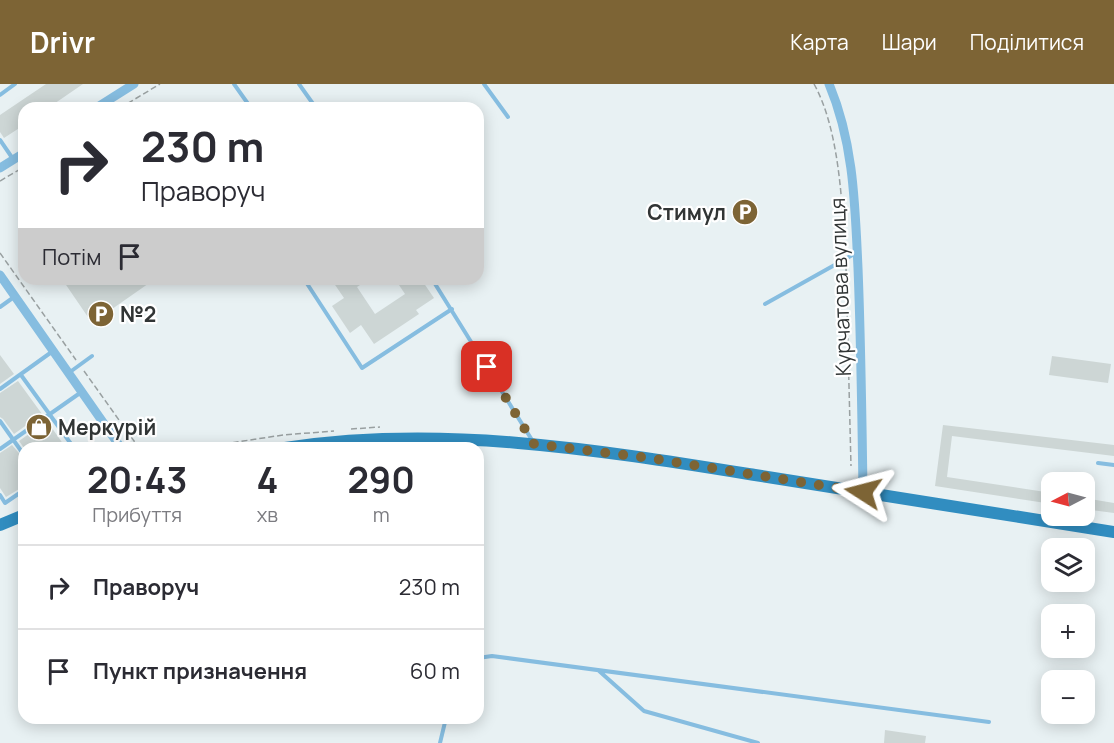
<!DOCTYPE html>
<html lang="uk">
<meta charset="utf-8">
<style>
:root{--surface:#fff;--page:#f2f2f3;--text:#2b2b33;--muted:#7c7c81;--line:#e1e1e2;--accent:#7d6435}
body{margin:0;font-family:Manrope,sans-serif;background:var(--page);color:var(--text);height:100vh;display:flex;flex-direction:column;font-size:22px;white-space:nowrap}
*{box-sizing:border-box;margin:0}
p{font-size:20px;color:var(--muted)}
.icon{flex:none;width:33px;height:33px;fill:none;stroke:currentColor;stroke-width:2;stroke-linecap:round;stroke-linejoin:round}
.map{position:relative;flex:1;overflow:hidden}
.sheet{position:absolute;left:18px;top:358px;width:466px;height:282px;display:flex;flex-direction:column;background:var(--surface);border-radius:18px;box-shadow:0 3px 15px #0003}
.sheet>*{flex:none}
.hud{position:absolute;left:18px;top:18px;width:466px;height:183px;border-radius:18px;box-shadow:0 3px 15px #0003;background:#fff;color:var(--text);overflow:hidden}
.needle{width:39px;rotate:264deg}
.tools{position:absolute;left:1041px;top:388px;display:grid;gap:12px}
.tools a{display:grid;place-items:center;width:54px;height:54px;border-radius:12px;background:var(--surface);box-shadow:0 3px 15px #0003;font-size:30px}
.pin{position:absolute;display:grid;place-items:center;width:51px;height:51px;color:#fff;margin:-26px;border-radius:12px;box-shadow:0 3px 9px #0006}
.me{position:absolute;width:66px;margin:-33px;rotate:279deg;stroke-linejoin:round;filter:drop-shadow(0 0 4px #0008)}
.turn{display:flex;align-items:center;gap:21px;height:126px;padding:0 24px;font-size:27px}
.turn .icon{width:78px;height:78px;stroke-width:2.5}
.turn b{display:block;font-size:42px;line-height:51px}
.then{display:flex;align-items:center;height:57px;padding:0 24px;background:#0003;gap:12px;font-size:22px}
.eta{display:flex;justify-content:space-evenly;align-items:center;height:102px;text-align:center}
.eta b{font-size:36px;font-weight:700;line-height:42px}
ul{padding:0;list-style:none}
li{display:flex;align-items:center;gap:18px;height:84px;padding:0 24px;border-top:2px solid var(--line)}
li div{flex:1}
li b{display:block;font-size:22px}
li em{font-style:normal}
header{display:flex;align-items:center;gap:36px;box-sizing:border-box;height:84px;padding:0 30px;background:var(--accent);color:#fff}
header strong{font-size:28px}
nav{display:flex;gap:33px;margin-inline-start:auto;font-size:21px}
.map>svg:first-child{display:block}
.building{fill:#cdd6d5}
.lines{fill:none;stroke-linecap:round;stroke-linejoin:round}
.path{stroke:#99a0a1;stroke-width:1.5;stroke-dasharray:6 3;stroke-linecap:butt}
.service{stroke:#86bde0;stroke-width:4}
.tertiary{stroke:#86bde0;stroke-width:9}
.primary{stroke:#318dc0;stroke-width:12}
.route{stroke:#7d6435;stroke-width:10;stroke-dasharray:0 18}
.labels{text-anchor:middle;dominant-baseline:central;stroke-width:4.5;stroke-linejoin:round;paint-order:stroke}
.poi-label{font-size:21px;font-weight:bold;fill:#313535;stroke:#fff;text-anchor:start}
.street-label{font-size:21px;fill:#313535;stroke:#fff}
</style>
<header>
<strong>Drivr</strong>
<nav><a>Карта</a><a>Шари</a><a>Поділитися</a></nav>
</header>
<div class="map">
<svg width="1114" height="659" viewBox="0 0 1114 659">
<rect width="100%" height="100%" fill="#e8f1f3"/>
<path class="building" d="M46,0h37l-35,24h-24v17l-20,13 -4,-6v-17z
M62,195h93l-63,44z
M331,195h38l-12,8 18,27 30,-20 -10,-15h26l13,19 -18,12 3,4 -45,30 -13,-19 -11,8 -18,-27 12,-8z
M0,271l14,19 -14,10z
M1052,272l59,8 -3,19 -59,-8z
M18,297l24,33 -28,20 -11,-15 -3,-2v-24z
M47,337l19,27h-42l-5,-7z
M943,341l171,20v11l-162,-20 -5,41 105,16v11l-117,-18z
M12,361l12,14v27l-18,11 -6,-9v-35z
M1084,414l30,5v10l-30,-4z
M885,646l41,6 -1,7h-41z"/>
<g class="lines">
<path class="path" d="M814,0c25,45 28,117 31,168
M120,24l40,-24
M0,97l24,-14
M0,169l76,107
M846,182l5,200
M84,287l55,77
M351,345l29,-2
M197,364l86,-13 51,-4"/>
<path class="service" d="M234,0l17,24
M299,0l17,24
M484,0l24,33
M0,11l15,-11
M0,56l13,19
M304,195l58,89 90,-59
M432,195l100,161
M765,220l91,-51
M0,223l14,-10
M70,288l22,-16
M21,291l53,73
M0,305l53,-38
M0,337l24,34
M0,365l80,-56
M1098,379l16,2
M0,411l5,8 19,-13
M478,574l14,-2 497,66
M598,586l46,41 114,32
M440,659l6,-25"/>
<path class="tertiary" d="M829,0c25,59 26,122 29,184 3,75 4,150 5,224
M96,24l38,-24
M0,84l24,-15
M0,191l121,173"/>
<path class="primary" d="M285,364c157,-24 315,2 470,27 120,19 239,38 359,57
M0,441l24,-10"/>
</g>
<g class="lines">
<path class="route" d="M487,283l47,77 115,14 214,34"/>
</g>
<defs>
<symbol id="parking-disc" viewBox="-11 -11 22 22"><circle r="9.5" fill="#7d6435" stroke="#fff"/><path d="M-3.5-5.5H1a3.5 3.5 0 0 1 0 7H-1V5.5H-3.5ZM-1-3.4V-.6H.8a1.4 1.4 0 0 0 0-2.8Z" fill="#fff"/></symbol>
<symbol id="shop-disc" viewBox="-11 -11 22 22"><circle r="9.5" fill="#7d6435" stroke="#fff"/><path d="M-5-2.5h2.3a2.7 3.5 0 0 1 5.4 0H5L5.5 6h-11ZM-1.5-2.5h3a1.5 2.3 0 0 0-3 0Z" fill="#fff"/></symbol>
</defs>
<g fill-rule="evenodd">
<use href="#parking-disc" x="730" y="113" width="30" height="30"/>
<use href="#parking-disc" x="86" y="215" width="30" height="30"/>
<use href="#shop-disc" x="24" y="328" width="30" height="30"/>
</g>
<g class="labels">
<g class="poi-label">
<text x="726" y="128" text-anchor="end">Стимул</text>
<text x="120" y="230">№2</text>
<text x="58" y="343">Меркурій</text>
</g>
<g class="street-label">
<text transform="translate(840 203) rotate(-92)">Курчатова вулиця</text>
</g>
</g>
</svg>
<div class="tools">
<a><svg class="needle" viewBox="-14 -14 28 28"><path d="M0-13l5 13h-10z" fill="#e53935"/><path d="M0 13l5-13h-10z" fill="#7c7c81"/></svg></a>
<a><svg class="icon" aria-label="layers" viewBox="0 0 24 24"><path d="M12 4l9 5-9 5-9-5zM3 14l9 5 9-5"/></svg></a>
<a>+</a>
<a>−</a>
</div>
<div class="pin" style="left:487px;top:283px;background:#d93025"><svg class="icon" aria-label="arrive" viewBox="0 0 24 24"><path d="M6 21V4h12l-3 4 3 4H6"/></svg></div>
<svg class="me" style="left:863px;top:408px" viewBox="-20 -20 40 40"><path d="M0-17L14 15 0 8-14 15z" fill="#7d6435" stroke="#fff" stroke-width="4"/></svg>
<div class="hud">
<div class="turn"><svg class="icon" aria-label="right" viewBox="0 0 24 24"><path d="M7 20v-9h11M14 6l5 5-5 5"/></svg><div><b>230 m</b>Праворуч</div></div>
<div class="then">Потім<svg class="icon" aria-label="arrive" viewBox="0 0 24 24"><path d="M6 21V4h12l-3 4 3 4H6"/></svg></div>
</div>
<section class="sheet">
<div class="eta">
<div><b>20:43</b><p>Прибуття</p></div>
<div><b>4</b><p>хв</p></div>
<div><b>290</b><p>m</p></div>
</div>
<ul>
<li><svg class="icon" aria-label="right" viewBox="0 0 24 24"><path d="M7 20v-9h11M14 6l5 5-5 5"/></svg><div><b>Праворуч</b></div><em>230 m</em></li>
<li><svg class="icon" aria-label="arrive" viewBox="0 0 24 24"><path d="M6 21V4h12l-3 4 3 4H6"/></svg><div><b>Пункт призначення</b></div><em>60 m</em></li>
</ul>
</section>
</div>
